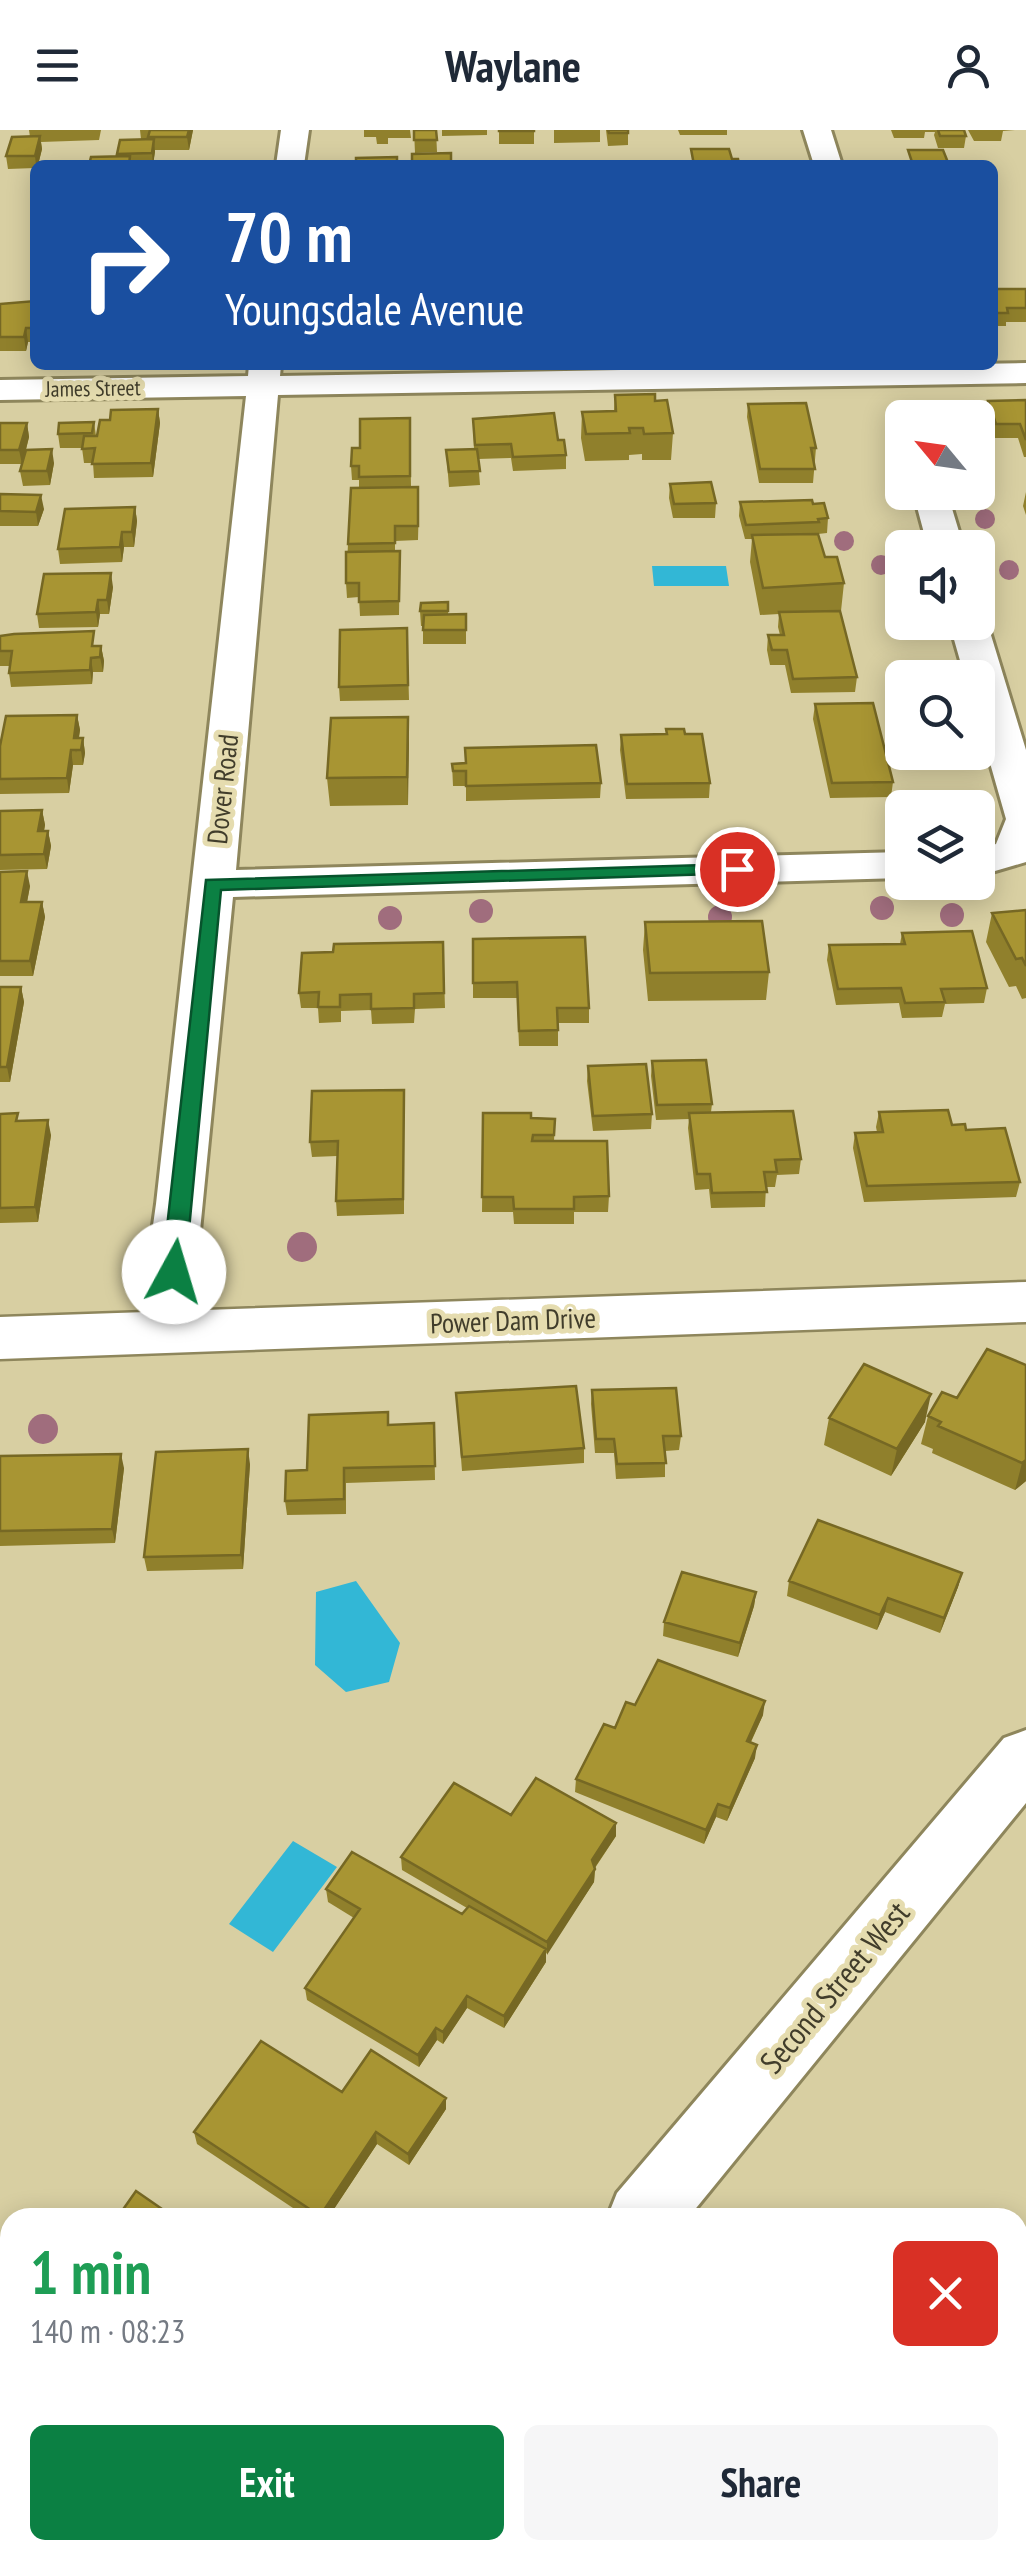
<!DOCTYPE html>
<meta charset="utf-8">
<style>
:root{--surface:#fff;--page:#f6f6f7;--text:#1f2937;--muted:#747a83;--accent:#0b8043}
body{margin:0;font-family:"PT Sans Narrow",sans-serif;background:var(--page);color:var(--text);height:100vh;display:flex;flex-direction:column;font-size:38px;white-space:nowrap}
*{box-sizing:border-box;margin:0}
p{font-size:32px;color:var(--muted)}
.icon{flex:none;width:55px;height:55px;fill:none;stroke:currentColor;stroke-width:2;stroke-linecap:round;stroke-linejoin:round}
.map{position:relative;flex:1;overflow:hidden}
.panel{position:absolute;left:0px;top:2078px;width:1028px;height:352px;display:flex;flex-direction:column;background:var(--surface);border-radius:30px 30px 0 0;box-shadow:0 5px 25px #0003}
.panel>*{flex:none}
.guide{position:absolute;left:30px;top:30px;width:968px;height:210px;border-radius:15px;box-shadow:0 5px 25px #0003;background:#1a4fa0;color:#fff;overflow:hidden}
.needle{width:65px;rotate:299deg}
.tools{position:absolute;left:885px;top:270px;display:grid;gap:20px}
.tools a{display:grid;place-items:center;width:110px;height:110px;border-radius:15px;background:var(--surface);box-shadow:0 5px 25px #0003;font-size:50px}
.pin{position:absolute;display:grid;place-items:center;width:85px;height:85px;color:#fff;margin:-42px;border:5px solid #fff;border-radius:50%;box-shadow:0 2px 10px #0007}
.me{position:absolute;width:110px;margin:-55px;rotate:6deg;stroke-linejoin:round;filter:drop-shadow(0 0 8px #0008)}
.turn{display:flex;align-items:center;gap:35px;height:210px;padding:0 30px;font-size:45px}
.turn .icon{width:130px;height:130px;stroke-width:2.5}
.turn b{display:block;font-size:70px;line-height:85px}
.round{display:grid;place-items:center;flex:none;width:105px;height:105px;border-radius:15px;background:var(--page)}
.headline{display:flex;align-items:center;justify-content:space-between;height:170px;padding:0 30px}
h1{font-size:60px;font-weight:800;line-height:75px;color:#1e9e55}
.primary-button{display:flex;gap:20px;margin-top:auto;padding:20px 30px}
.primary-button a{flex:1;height:115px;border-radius:15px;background:var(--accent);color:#fff;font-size:40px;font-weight:800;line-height:115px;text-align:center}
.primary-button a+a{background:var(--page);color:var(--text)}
header{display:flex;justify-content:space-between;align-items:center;height:130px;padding:0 30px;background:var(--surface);font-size:45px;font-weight:800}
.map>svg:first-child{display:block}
.water{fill:#32b7d6}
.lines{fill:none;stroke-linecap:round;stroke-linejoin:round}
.minor-casing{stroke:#8e865c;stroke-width:6}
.secondary-casing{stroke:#8e865c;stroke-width:5}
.minor{fill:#fff;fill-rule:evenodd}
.secondary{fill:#fff;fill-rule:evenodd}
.tree{fill:#a06d7d}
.wall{fill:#90802c}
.shaded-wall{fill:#766824}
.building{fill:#a89533;stroke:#766824;stroke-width:2.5}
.route{fill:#0b8043;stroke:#07532c;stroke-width:2.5}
.labels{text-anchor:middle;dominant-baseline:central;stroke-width:10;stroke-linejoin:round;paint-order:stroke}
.far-street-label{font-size:22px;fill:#413d2b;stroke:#e5dcaf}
.street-label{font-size:28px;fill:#413d2b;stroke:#e5dcaf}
.near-street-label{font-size:32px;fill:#413d2b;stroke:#e5dcaf}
</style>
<header><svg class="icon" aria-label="menu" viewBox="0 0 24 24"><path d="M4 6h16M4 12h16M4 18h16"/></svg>Waylane<svg class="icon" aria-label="person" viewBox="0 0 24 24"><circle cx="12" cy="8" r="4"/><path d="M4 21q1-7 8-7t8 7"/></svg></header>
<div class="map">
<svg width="1026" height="2429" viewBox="0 0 1026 2429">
<rect width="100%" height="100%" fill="#d8cfa2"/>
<path class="water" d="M652,436h74l3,20h-75z
M356,1451l44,62 -11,39 -43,10 -31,-27 1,-73z
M293,1711l44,26 -64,85 -44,-28z"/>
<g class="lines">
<defs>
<path id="minor" d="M281,0h28l-5,35h-28z
M803,0h28l11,35h-28z
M1026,233v20l-748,12 -42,475 666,-18v26l-669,19 -43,435 -8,14 -18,6 -18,-6 -8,-14 18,-128 90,-808 -246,4v-20l248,-4 1,-11h32l-1,11z
M913,362h34l17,56h-36z
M978,483l9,9 39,128v112l-48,14v-26l18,-6 10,-25 -28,-98v-43h-13l-16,-56h29z
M1026,1600v73l-338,415h-81l10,-25 387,-455z
M328,2420h82l-4,9h-82z"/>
<path id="secondary" d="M1026,1152v40l-1026,37v-42z"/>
</defs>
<use href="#minor" class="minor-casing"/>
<use href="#secondary" class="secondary-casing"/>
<use href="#minor" class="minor"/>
<use href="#secondary" class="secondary"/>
</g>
<g class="tree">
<circle cx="985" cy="389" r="10"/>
<circle cx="844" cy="411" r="10"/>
<circle cx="881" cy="435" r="10"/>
<circle cx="1009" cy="440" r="10"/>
<circle cx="882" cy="778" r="12"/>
<circle cx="481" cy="781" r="12"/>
<circle cx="952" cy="785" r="12"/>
<circle cx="720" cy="787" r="12"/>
<circle cx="390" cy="788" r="12"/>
<circle cx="302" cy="1117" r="15"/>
<circle cx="43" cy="1299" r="15"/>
</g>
<path class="wall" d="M29,0h72l-2,10 -58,2 1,7 -4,16h-3v3l-27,1 -2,-13 24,-19z
M140,0h53l-4,20h-34l-2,15h-64l28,-9v-2l24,-15z
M364,0h46l1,8h-23v6h-11l-1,-7h-12z
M414,0h22l1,22 -22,1z
M442,0h45v5l-45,1z
M499,0h35v14h-35z
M554,0h46v12l-46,1z
M606,0h22v15l-20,1z
M678,0h49v5h-47z
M891,0h73l2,6 -2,12h-26l-4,-13 1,-3h-10l-1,6h-30z
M968,0h47l-12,1 -2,10h-27z
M992,159h34v33h-20v4h-14z
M35,171v41h-7l-2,9h-26v-47z
M615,265l40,6 18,32 -2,27h-29v-6l-13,1v5l-44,1 -4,-23 1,-26 32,-1z
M1026,270v57h-2l-6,-19h-25l-8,-23 3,-14z
M748,274l68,44 -3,35h-54l-12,-66z
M158,279l2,14 -7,54 -59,1 -1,-15h-9l-2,-15h-22l-2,-14 36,-12 2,14 14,-16z
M410,288l1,69 8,14 -1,39 -23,1v10h5l-1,64 -39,1 -1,-19 -12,1 -1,-15 2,-39 11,-56v-8h-7l-1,-14 9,-18z
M473,289l85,21 8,15v14l-53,2 -2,-13 -33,1 2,26 -31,2 -3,-37 28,-1z
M0,293h27l2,14 -3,13 28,13 -4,22 -27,1 -3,-15 2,-7h-22z
M670,354l46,19 -1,15h-42l-4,-20z
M1026,362v23l-3,-9z
M0,364l44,15 -6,17h-38z
M740,372l73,2 15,14 -1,15 -9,1 7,23 19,26 -3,28h-8l24,66 -2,15 -64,1 -6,-28h-15l-3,-15 1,-15h12l-2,-8 1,-13 -19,1 -10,-53 2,-23h-7l-6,-23z
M135,377l2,14 -3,26h-10l-2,15 -62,2 -2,-15z
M113,457l-4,27h-9l-2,13 -59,1 -2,-14z
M448,472v12h18v30h-43v-18h-2l-1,-15z
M407,498l2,72 -69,1 -1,-14z
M0,506l101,10 3,15 -1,11h-10l-1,12 -81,3 -2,-14 1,-7h-10z
M815,574l78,78 -2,15 -61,1 -17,-79z
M77,585l3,15 -1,8h4l2,15 -2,12h-10l-4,28 -69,1v-48z
M408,587v88l-78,1 -3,-28z
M666,599l19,5 25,49 -1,15 -83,1 -6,-49 1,-15 45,-1z
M465,618l136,35 -1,15 -134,3v-15h-13l-1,-22 13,-1z
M42,680l3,15 -1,6h4l3,15 -4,23 -47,1v-59z
M0,742l30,14 -3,16h15l3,15 -12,59h-33z
M1026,780v88l-4,1 -6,-13 -7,1 -23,-45 6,-29z
M645,792l124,50 -3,28 -118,1 -5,-51z
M902,803l85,55 -3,15 -39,1 -3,13 -40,1 -3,-15 -63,2 -9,-45 2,-15 71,-1z
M473,809l116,69v15h-31v23h-39l-2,-48h-44z
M443,812l2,66 -30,1 -1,14 -42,1 -1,-14 -30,1v11l-22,1 -1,-15h-17l-2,-15 34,-41z
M0,857h21l3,15 -14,80h-10z
M652,931l60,43 -1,8 90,47 -2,15 -22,1 -2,12h-9l-1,20 -54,1 -2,-19 -14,1 -7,-62 1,-9 -33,1 -5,-44z
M588,936l64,48 -1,15 -58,2 -6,-50z
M404,960v124l-67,2 -1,-15 1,-45 -25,1 -2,-15z
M879,982l73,13 14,5 54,52 -4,15 -152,5 -11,-54 2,-15 22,-1 -1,-5z
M483,983l48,5 24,1 -1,22 55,55 -1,16h-34v12h-60l-1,-12h-31z
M0,984l51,21 -13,87 -38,1z
M1026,1235v116l-11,9 -83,-37 1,-4 -12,-5 7,-28 29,-18z
M592,1260l89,46 -2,14 -14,1v26l-49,2 -2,-26h-19l-4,-49z
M456,1263l128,55v15l-122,8z
M388,1282l1,13 45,-2 1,57 -89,3v31l-59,1 -2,-14 22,-31z
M829,1288l96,4 -34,54 -67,-31z
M0,1326l124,12 -9,75 -115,3z
M250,1334l-7,105 -96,2 -3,-14z
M962,1443l-4,14 -18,46 -55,-21 -8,18 -90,-34 2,-15z
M756,1462l-2,14 -16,51 -75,-21 1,-14z
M635,1575l128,10 -12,27 4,16 -28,63 -11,-4 -12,27 -129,-52 1,-13 39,-51z
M511,1685l105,21 -21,32 -1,14 -48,72v8l-42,66 -37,-20 -24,36 -6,-4 -18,27 -112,-67 -2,-12 49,-70 -26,-16 -2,-13 136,25 5,-6 -65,-38 -1,-13z
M342,1962l104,17 -37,56 -32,-21 -49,74h-20l-111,-74 -3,-12z
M0,2188l10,7v155l-10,-8z"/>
<path class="shaded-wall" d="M189,0h4l-4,20 -2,-13z
M40,6l2,13 -4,16h-2l-1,-9z
M154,9l1,13 -2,13 -1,-12z
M26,198l2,14 -2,9 -2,-14z
M158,279l2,14 -7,54 -2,-14z
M27,293l2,14 -7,27 -3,-14z
M52,319l2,14 -4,22 -3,-14z
M41,365l3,14 -6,17 -2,-14z
M135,377l2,14 -3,26 -2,-15z
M122,402l2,15 -2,15 -2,-15z
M111,443l2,14 -4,27 -2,-14z
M98,470l2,14 -2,13 -2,-15z
M101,516l3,15 -1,11 -3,-15z
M91,528l2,14 -1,12 -2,-14z
M77,585l3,15 -4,23 -2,-15z
M408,587l1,27 -1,61 -1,-28z
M83,608l2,15 -2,12 -2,-15z
M71,620l2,15 -4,28 -2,-15z
M42,680l3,15 -4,21 -3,-15z
M48,701l3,15 -4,23 -3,-15z
M27,741l3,15 -6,32 -3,-16z
M42,772l3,15 -12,59 -3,-15z
M21,857l3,15 -14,80 -3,-15z
M48,990l3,15 -13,87 -3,-15z
M931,1264l-6,28 -34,54 6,-27z
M248,1319l2,15 -7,105 -2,-14z
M121,1324l3,14 -9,75 -3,-14z
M1026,1330v21l-11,9 7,-27z
M962,1443l-4,14 -18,46 4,-15z
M756,1462l-2,14 -16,51 2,-14z
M888,1468l-3,14 -8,18 3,-15z
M765,1571l-2,14 -18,39 2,-13z
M757,1615l-2,13 -28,63 3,-13z
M718,1674l-2,13 -12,27 2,-14z
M616,1693v13l-25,37 1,-13z
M595,1739l-1,13 -47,73v-13z
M546,1819v13l-42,66v-12z
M467,1866v12l-24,36v-12z
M436,1898l1,12 -18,27 -1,-12z
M446,1968v11l-37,56 -1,-11z
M376,2002l1,12 -49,74h-8z"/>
<path class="building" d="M150,0h39l-2,7h-39z
M414,0h22l1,10h-23z
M499,0h35v1h-35z
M608,0h20v3h-19z
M938,0h26l2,6h-26z
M40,6l-5,20h-29l6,-19z
M154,9l-2,14 -35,1 3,-14z
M691,19h38l3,10h6l1,6h-45z
M908,20h35l6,15h-41l-2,-3h6z
M451,23v12h-39v-11z
M130,26l-1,9h-40l2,-8z
M397,27v8h-41v-7z
M992,159h34v19h-19l1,5h-16z
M35,171v27h-9l-2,9h-24v-33z
M655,264v7l12,-1 6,33 -29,1 -1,-6h-14l1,5 -44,1 -4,-22 34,-1 -1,-16z
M1026,270v40l-6,-16h-24l-8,-23z
M806,273l10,45h-5l4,21h-55l-12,-65z
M158,279l-7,54 -59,1 3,-16 -13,1 2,-13h13l3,-16h10l1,-10z
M554,283l4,27h6l2,15 -53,2 -2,-13 -36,1 -2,-26z
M410,288v58l-51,1v-11h-8l1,-18h8v-29z
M94,292l-2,11 -34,1 1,-11z
M0,293h27l-8,27h-19z
M52,319l-5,22h-27l6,-21z
M477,319l3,22 -31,1 -3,-22z
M711,352l5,21 -42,1 -4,-20z
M418,357v39h-23v17l-47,1 3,-56z
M0,364l41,1 -5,17 -36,-1z
M812,370l1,4 11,-1 4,15 -10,1 1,3 -73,3 -6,-23z
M135,377l-3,25h-10l-2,15 -62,2 7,-40z
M818,404l7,23h12l7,26 -81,5 -11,-53z
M400,421l-1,50 -40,1v-19h-13v-31z
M111,443l-4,27h-9l-2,12 -59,2 7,-40z
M448,472v9h-28l1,-8z
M840,481l17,66 -64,2 -6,-29h-15l-4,-15h16l-5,-23z
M466,484v16h-43l1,-15z
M407,498l1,57 -69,2 1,-57z
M94,501l-2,15h9l-1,11 -9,1 -1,12 -81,3 3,-22h-12v-15l14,-2z
M873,573l20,79 -61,1 -17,-79z
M77,585l-3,23h9l-2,12h-10l-4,28 -67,1v-33l6,-30z
M408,587l-1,60 -80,1 4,-60z
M666,599h18l1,5h17l8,49 -83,1 -6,-49 46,-1z
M596,615l5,38 -135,3v-15h-13l-1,-7 14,-1 -1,-15z
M42,680l-4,21h10l-4,23 -44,1v-44z
M27,741l-6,31h21l-12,59h-30v-89z
M1026,780v56l-4,-8 -6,1 -24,-46z
M762,791l7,51 -119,1 -5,-51z
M972,801l15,57 -46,1 4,13 -40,1 -4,-15 -63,1 -9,-44 76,-1 -3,-11z
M585,807l4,71h-32l1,22 -39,1 -2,-49 -44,1v-44z
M443,812l1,51 -30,1v14l-43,1v-15l-31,1v12h-22l1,-15 -20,1 3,-40 31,-1 1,-8z
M0,857h21l-14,80h-7z
M706,930l6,44 -55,1 -5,-44z
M646,934l6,50 -59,2 -5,-50z
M404,960l-1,109 -67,2 2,-60 -28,1 2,-51z
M948,980l4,15 13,-1 1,6 39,-2 15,54 -153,4 -12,-53 28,-1 -4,-20z
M793,981l8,48 -26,1 2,12h-13l3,20 -55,1 -2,-19h-13l-8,-61z
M18,983l-2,8 32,-1 -13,87 -35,1v-94z
M483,983h48v5l24,1 -1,16h-21l-1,6h75l2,55 -35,1v12h-60l-1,-12h-31z
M987,1219l39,16v95l-4,3 -84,-37 3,-4 -13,-6 14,-24 15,6z
M864,1234l67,30 -34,55 -68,-31z
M576,1256l8,62 -122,9 -6,-64z
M676,1258l5,48h-18l3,27 -49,1 -3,-25h-18l-4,-49z
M388,1282v13l46,-2 1,43 -91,2v31l-59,2 1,-30 21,-1 2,-55z
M248,1319l-7,106 -97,2 12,-105z
M121,1324l-9,75 -112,2v-75z
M818,1390l144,53 -18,45 -56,-20 -8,17 -91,-34z
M682,1442l74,20 -16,51 -76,-21z
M658,1530l107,41 -18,40 10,4 -27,63 -12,-4 -12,26 -130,-51 28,-55 11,4 11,-26 9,3z
M536,1648l80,45 -24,37 3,9 -48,73 -146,-85 53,-74 57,32z
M352,1722l110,62 7,-8 77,43 -42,67 -37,-20 -24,36 -7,-4 -18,27 -113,-67 55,-79 -34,-20z
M261,1911l81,51 29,-42 75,48 -38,56 -32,-22 -56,84 -126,-84z
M136,2061l39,27h-58z
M0,2188l10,7v151l-10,-8z"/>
<path class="route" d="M737,734l9,5 -2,4 -523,17 -36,382 -4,5h-15l-4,-5 44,-392z"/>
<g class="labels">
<g class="far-street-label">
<text transform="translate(93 258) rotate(-1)">James Street</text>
</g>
<g class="street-label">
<text transform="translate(222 659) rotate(-84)">Dover Road</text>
<text transform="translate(513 1190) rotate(-2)">Power Dam Drive</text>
</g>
<g class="near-street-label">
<text transform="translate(834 1857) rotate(-50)">Second Street West</text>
</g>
</g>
</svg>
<div class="tools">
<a><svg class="needle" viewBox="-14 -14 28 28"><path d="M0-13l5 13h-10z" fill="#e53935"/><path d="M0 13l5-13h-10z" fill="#747a83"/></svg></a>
<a><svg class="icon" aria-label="sound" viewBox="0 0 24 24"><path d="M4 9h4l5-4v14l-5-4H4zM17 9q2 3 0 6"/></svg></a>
<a><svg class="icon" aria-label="search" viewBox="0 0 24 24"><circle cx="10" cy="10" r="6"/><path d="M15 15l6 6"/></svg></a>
<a><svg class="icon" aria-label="layers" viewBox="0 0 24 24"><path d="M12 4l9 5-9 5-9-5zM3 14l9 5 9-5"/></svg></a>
</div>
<div class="pin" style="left:737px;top:739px;background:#d93025"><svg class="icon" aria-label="arrive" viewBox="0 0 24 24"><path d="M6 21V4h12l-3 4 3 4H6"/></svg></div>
<svg class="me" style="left:174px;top:1142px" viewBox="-20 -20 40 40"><circle r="19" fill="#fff"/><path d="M0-13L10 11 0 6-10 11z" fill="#0b8043"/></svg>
<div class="guide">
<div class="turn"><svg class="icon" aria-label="right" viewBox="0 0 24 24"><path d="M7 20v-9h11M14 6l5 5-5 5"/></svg><div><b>70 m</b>Youngsdale Avenue</div></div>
</div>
<section class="panel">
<div class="headline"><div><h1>1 min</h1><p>140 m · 08:23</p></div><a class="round" style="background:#d93025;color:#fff"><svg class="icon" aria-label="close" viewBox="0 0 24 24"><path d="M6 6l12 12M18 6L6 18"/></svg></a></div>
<div class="primary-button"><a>Exit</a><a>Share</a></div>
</section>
</div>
